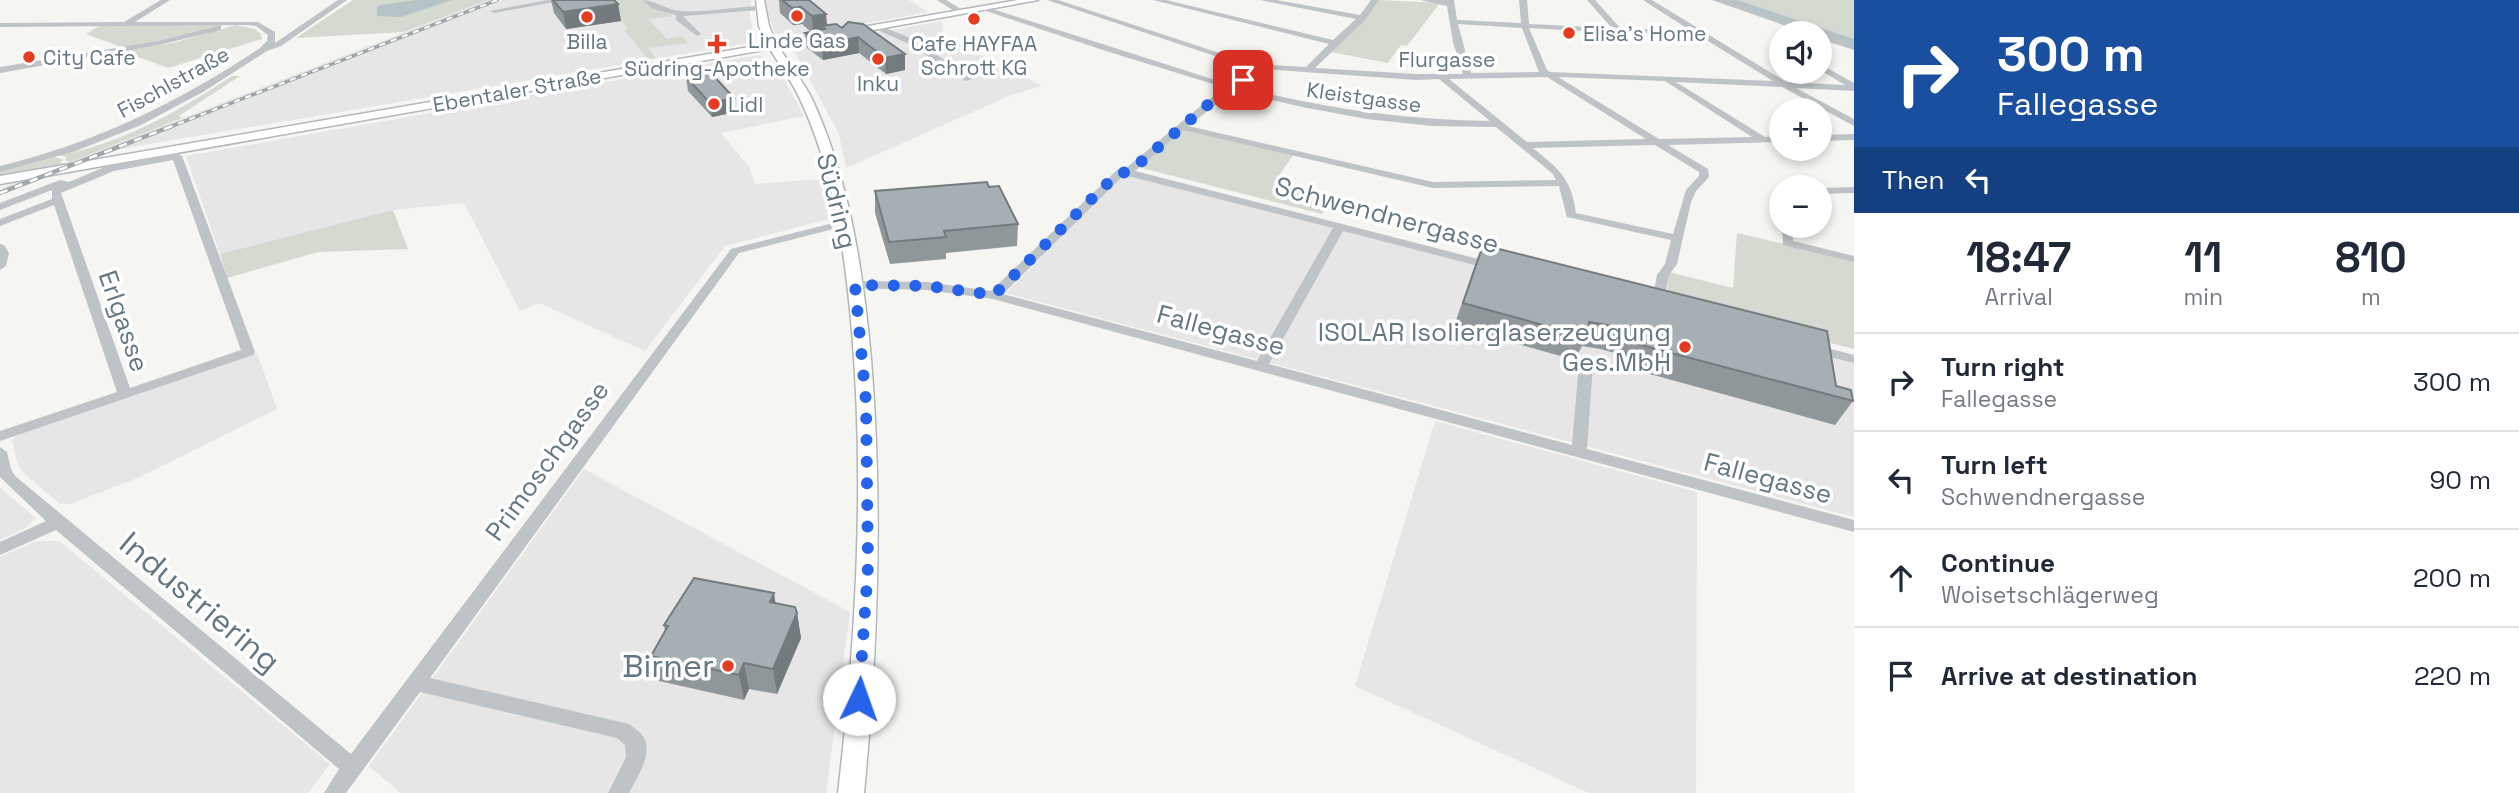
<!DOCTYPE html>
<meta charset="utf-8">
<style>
:root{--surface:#fff;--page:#f2f2f3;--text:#1f2937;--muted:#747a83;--line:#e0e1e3}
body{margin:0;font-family:"Space Grotesk",sans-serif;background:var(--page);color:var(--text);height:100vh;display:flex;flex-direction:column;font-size:26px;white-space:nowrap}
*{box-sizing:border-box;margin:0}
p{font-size:23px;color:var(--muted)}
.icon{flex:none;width:38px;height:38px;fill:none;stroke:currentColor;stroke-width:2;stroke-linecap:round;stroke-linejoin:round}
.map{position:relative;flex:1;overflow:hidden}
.panel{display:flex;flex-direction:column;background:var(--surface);width:665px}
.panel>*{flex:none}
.guide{background:#1a4fa0;color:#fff;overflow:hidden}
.fabs{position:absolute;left:1769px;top:21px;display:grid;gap:14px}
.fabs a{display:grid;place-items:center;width:63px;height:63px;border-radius:50%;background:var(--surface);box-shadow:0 4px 10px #0003;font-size:35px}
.pin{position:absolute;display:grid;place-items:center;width:60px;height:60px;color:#fff;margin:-30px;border-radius:14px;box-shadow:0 4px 10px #0006}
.me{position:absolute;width:77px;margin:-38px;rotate:3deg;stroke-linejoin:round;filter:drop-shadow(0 0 5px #0008)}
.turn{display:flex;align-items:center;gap:24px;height:147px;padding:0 28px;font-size:32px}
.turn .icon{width:91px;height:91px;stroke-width:2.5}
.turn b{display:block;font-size:49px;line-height:60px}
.then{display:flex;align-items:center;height:66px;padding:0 28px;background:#0003;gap:14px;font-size:26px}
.eta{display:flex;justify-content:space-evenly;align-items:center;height:119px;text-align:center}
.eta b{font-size:42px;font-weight:800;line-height:49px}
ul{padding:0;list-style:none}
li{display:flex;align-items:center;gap:21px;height:98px;padding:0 28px;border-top:2px solid var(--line)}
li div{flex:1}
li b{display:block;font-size:26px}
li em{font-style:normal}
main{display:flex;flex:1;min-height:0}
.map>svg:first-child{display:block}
.built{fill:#e5e6e5}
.green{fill:#d5dad0}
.water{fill:#b5c4c7}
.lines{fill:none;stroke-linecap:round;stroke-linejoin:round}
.river{fill:#b5c4c7;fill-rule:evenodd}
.major-casing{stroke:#b1b7ba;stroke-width:3}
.minor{fill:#bdc3c6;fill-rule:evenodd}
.major{fill:#fff;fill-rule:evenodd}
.rail-far1-casing{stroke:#9ea7ab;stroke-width:3.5}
.rail-casing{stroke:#9ea7ab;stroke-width:4.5}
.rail-far1{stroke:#fff;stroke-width:2;stroke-dasharray:6;stroke-linecap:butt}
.rail{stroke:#fff;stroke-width:2.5;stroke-dasharray:8;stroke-linecap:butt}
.wall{fill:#8f979b}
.shaded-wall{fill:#747b7e}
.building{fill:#a6b0b4;stroke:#747b7e;stroke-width:2}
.route{stroke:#2563eb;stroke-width:12;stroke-dasharray:0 21.6}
.poi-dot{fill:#e53c21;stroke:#fff;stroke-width:2.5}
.labels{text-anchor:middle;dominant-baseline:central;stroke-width:7;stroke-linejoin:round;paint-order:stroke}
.far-poi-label{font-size:21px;fill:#637883;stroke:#fff}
.far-street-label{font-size:21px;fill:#637883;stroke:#fff}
.street-label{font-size:26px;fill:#637883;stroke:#fff}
.poi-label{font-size:26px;fill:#637883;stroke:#fff;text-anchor:end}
.near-street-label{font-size:32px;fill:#637883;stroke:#fff}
.near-poi-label{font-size:32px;fill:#637883;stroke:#fff;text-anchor:end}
</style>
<main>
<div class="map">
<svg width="1854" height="793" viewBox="0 0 1854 793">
<rect width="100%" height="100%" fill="#f5f5f1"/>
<path class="built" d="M488,0h263l-1,15 5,27 -635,107 -120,46 2,-7z
M765,0h144l19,12 -140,26 -13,-5 -10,-26z
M942,21l2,15 98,50 -31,9 -165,73 -7,-34 -46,-86z
M759,55l17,9 28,52 -83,17 28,34 6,17 66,-5 8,40 -104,27 -80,105 -106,-48 -19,8 -56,-108 -71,7 -173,44 -34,-98z
M1124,174l730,188v155l-848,-224z
M257,353l20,56 -142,70 -65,25h-10l-35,-30 -7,-9 -6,-25 7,-7z
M1435,421l262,71 -1,301h-107l-234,-107z
M584,469l266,143 -24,181h-425l-32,-27z
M0,488l36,30 -12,11 -24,11z
M36,541h23l271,223 -22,29h-308v-236z"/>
<path class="green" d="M353,0h135l-84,32 -108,6z
M606,0h38l29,16 -25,3 19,20 15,-3 6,7 -40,5 8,10 -8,1 -24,-29 4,-1z
M1379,0l61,3 -33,43 -6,-1 -13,18 -57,-11 35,-34z
M1721,0h133v45z
M227,24l-59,17 -44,7 -38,-14 13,-8z
M236,25l19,4 6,5 1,5 -94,29 -46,-17 51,-8z
M232,76h8l-61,40 3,2 -112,44 -6,-2 -4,2 3,2 -63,11v-4l54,-14 10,3 3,-2 -7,-3c63,-12 117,-43 172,-79z
M1183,129l111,25 -21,30 58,15 -9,15 -184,-47z
M393,210l15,39 -90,3 -91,26 -7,-24z
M1737,233l117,27v89l-188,-47 3,-30 64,16z"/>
<path class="water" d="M416,0h36l-51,17 -24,-1v-9l3,-2z"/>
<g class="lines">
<path class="river" d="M1719,0h18l117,39v8z"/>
<defs>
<path id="major" d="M756,0h8l5,26 7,16 242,-42h20l-259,47c11,19 25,35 34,54 37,81 50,170 58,258 12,145 7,289 -7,434h-26c18,-153 27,-307 14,-462 -7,-78 -18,-160 -52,-232 -8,-18 -20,-33 -30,-50l-770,135v-8l767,-132 -8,-18z"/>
</defs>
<use href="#major" class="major-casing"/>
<path class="minor" d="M161,0h9l-35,22h123l17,10v11l63,-43h9l-66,46 -14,5 -64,41 -62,33 -65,26 -76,21v-6c97,-24 177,-63 260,-118l7,-7 1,-6 -12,-9 -8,-1 -248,2v-4l124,-1z
M548,0h17l-71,13 -4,-2z
M642,0c13,0 24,10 38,11 26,2 53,-4 79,-5l4,2 -4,2 -76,6 18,18 -4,2 -21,-16v-5l-23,-6z
M937,0h9l20,12 -7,2z
M1047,0h11l195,64 53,3 23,-23 -176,-44h13l167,40 23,-21 -96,-19h16l84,15 11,-15h8l-14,20 -50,48 101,6h47l-10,-32 -6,-36 -27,-6h34l3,20 64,3 -2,-23h8l2,24 83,4 -25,-28h8l26,29h67l-45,-29h9l134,82 59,3 -25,-15v-6l34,19v8l-58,-3 58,31v7l-72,-39 -106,-5 89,55 17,-1v6l-114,3 40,24 1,8 -13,14 -5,11 -14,62 -8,11 -6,31 -6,4 -6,-4 6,-31 8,-11 6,-24 -104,-23 -8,-31 -126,2 -250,-58 -48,41 363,93 2,2 -6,4 -151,-39 -74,133 303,81 7,-82 2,-3h10l2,3 -6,86 267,71v12l-861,-233 -66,-9 -76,-2 -2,-3 6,-4 72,1 64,9 127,-122h7l83,-69 18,-12 -117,-36 -126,-42v-4l248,79 23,-16zM1458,24l64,4 17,44 -68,1zM1529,28l90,5h76l78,48 -223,-9 -3,-2zM1262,69l154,11 23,-1 51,42c-86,-1 -168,-13 -250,-34l19,-13zM1547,77l99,62 -119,3 -78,-63zM1558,77l107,4 87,56 -93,2zM1234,91l68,16 65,12 65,7 64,1 57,47 3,6 -123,2 -245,-56zM1655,145l44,27v4l-13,14 -13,44 -97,-21c-5,-35 -16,-43 -43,-65zM1124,175l209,53 -76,133 -254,-67z
M1712,0h11l94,33h-11z
M878,25l35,14 60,40 -7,2 -59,-38 -32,-14v-4z
M218,26h3v4l-62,15 -159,28v-6l159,-26z
M1779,34h3v7l-8,-4z
M1820,34l34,11v5l-34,-11z
M1854,134v6l-34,1v-6z
M177,153l5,3 73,196 -2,3 -253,86v-10l117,-39 -63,-187 -54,21v-7l52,-20v-9l-52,20v-7l60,-23 9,2 38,-16zM173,160l68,190 -111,38 -69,-195 53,-22z
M1854,187v6l-34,1v-6z
M845,220l6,3 -2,2 -110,28 -309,425 199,46c4,3 10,7 13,11 13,17 -5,42 -13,58h-21l18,-36 -1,-12 -8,-7 -197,-46 -74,101h-22l15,-24 -283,-239 -56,25v-13l46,-21 -46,-44v-30l7,5 4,17 4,7 336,278 380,-505z
M1782,226h10l1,15 61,15v6l-71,-17z
M0,244l4,1 5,8 -3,13 -6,4z
M1812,344l42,11v8l-47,-12 -2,-3z"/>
<use href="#major" class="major"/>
<defs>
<path id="rail-far1" d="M167,128l330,-128"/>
<path id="rail" d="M0,193l172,-67"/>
</defs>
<use href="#rail-far1" class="rail-far1-casing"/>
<use href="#rail" class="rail-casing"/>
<use href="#rail-far1" class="rail-far1"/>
<use href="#rail" class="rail"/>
</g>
<path class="wall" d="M551,0h63l4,4 3,17 -55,8 -12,-16z
M779,0h30l17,14 1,11 15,3 63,26v16l-19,4 -27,-21 -36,7 -16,-12 -2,-15 6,-1 -9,-8 -9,1 -13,-12z
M686,77l48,21 2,14 -24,5 -24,-26z
M875,191l143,33 -1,22 -71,7v6l-56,5 -15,-51z
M1483,245l353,141 17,15 -18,24 -218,-60 2,-11 -19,-5 -18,-3 -7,14 -121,-34 20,-58z
M775,603l22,10 4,25 -24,56 -28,-5 -5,11 -85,-19 -8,-25 14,-25 -1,-6z"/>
<path class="shaded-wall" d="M618,4l3,17 -55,8 -3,-17z
M801,7l1,17 -9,1 -1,-17z
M826,14l1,16 -5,-4v5l-9,2 -1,-17z
M858,37l1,16 -36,7 -1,-15z
M905,54v16l-19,4 -1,-16z
M734,98l2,14 -24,5 -2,-14z
M774,593l4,26 -8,-17z
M797,613l4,25 -24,56 -4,-25z
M744,663l5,26 -5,11 -5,-25z"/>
<path class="building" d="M553,0h61l4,4 -55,8z
M782,0h27l17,14 -14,2 -11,-9 -9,1z
M848,22l15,2 42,30 -20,4 -27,-21 -36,8 -17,-12 20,-4 -3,-3 14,-2 6,4z
M710,72l24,26 -24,5 -24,-26z
M987,182l2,5 10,-1 19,38 -74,7 2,6 -57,5 -14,-51z
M1483,245l344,86 9,55 15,4 2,11 -223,-59 1,-11 -19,-5 -23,-4 -2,15 -124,-34z
M694,578l80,15 -4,9 25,5 2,6 -24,56 -29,-6 -5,12 -88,-19 17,-30 -4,-1z"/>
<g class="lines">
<path class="route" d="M859,699l9,-133 -2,-164 -11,-117 72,1 67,9 124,-122 11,-1 82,-70 32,-22"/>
</g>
<g class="poi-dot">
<circle cx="797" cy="16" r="7"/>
<circle cx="587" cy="17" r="7"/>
<circle cx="974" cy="19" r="7"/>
<circle cx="1569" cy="33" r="7"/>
<path d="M713.5 33.5h7v7h7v7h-7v7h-7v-7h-7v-7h7z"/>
<circle cx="29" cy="57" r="7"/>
<circle cx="878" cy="59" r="7"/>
<circle cx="714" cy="104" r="7"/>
<circle cx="1685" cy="347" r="7"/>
<circle cx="728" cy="666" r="7"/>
</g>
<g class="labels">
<g class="far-poi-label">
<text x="1583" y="33" text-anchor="start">Elisa's Home</text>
<text x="797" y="40">Linde Gas</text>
<text x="587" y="41">Billa</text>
<text x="974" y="43">Cafe HAYFAA<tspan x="974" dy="24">Schrott KG</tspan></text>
<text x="43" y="57" text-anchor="start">City Cafe</text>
<text x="717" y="68">Südring-Apotheke</text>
<text x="878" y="83">Inku</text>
<text x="728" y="104" text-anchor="start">Lidl</text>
</g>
<g class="far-street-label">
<text x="1447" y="59">Flurgasse</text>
<text transform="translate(173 82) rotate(-29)">Fischlstraße</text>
<text transform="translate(517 90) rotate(-10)">Ebentaler Straße</text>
<text transform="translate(1364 97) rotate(8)">Kleistgasse</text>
</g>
<g class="street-label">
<text transform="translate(837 201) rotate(76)">Südring</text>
<text transform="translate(1387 215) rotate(15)">Schwendnergasse</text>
<text transform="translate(124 321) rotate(71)">Erlgasse</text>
<text transform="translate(1221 330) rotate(15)">Fallegasse</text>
<text transform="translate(547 461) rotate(-54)">Primoschgasse</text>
<text transform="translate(1768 478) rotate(15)">Fallegasse</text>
</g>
<g class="poi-label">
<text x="1671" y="332">ISOLAR Isolierglaserzeugung<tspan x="1671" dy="30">Ges.MbH</tspan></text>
</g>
<g class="near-street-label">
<text transform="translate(200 602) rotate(40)">Industriering</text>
</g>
<g class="near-poi-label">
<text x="714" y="666">Birner</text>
</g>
</g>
</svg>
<div class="fabs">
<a><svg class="icon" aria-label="sound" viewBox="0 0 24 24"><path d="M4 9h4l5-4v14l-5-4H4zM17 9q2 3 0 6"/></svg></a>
<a>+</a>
<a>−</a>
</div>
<div class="pin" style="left:1243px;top:80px;background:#d93025"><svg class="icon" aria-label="arrive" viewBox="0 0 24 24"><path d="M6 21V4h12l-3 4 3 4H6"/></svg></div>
<svg class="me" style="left:859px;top:699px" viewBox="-20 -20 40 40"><circle r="19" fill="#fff"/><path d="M0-13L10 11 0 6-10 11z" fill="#2563eb"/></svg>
</div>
<section class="panel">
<div class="guide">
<div class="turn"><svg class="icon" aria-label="right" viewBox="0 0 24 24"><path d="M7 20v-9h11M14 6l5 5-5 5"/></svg><div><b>300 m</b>Fallegasse</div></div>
<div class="then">Then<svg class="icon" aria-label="left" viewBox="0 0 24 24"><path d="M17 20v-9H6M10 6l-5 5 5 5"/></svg></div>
</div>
<div class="eta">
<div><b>18:47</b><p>Arrival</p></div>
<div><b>11</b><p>min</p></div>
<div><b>810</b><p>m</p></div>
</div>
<ul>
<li><svg class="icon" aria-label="right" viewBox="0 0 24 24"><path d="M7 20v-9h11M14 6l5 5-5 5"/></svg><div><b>Turn right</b><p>Fallegasse</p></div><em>300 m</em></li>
<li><svg class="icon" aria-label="left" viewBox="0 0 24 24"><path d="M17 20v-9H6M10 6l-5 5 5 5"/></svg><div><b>Turn left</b><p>Schwendnergasse</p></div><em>90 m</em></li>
<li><svg class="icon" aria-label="ahead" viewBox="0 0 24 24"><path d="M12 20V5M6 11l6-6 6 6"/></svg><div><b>Continue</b><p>Woisetschlägerweg</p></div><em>200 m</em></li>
<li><svg class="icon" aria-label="arrive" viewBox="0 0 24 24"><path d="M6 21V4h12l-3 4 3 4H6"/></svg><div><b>Arrive at destination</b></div><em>220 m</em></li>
</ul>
</section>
</main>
